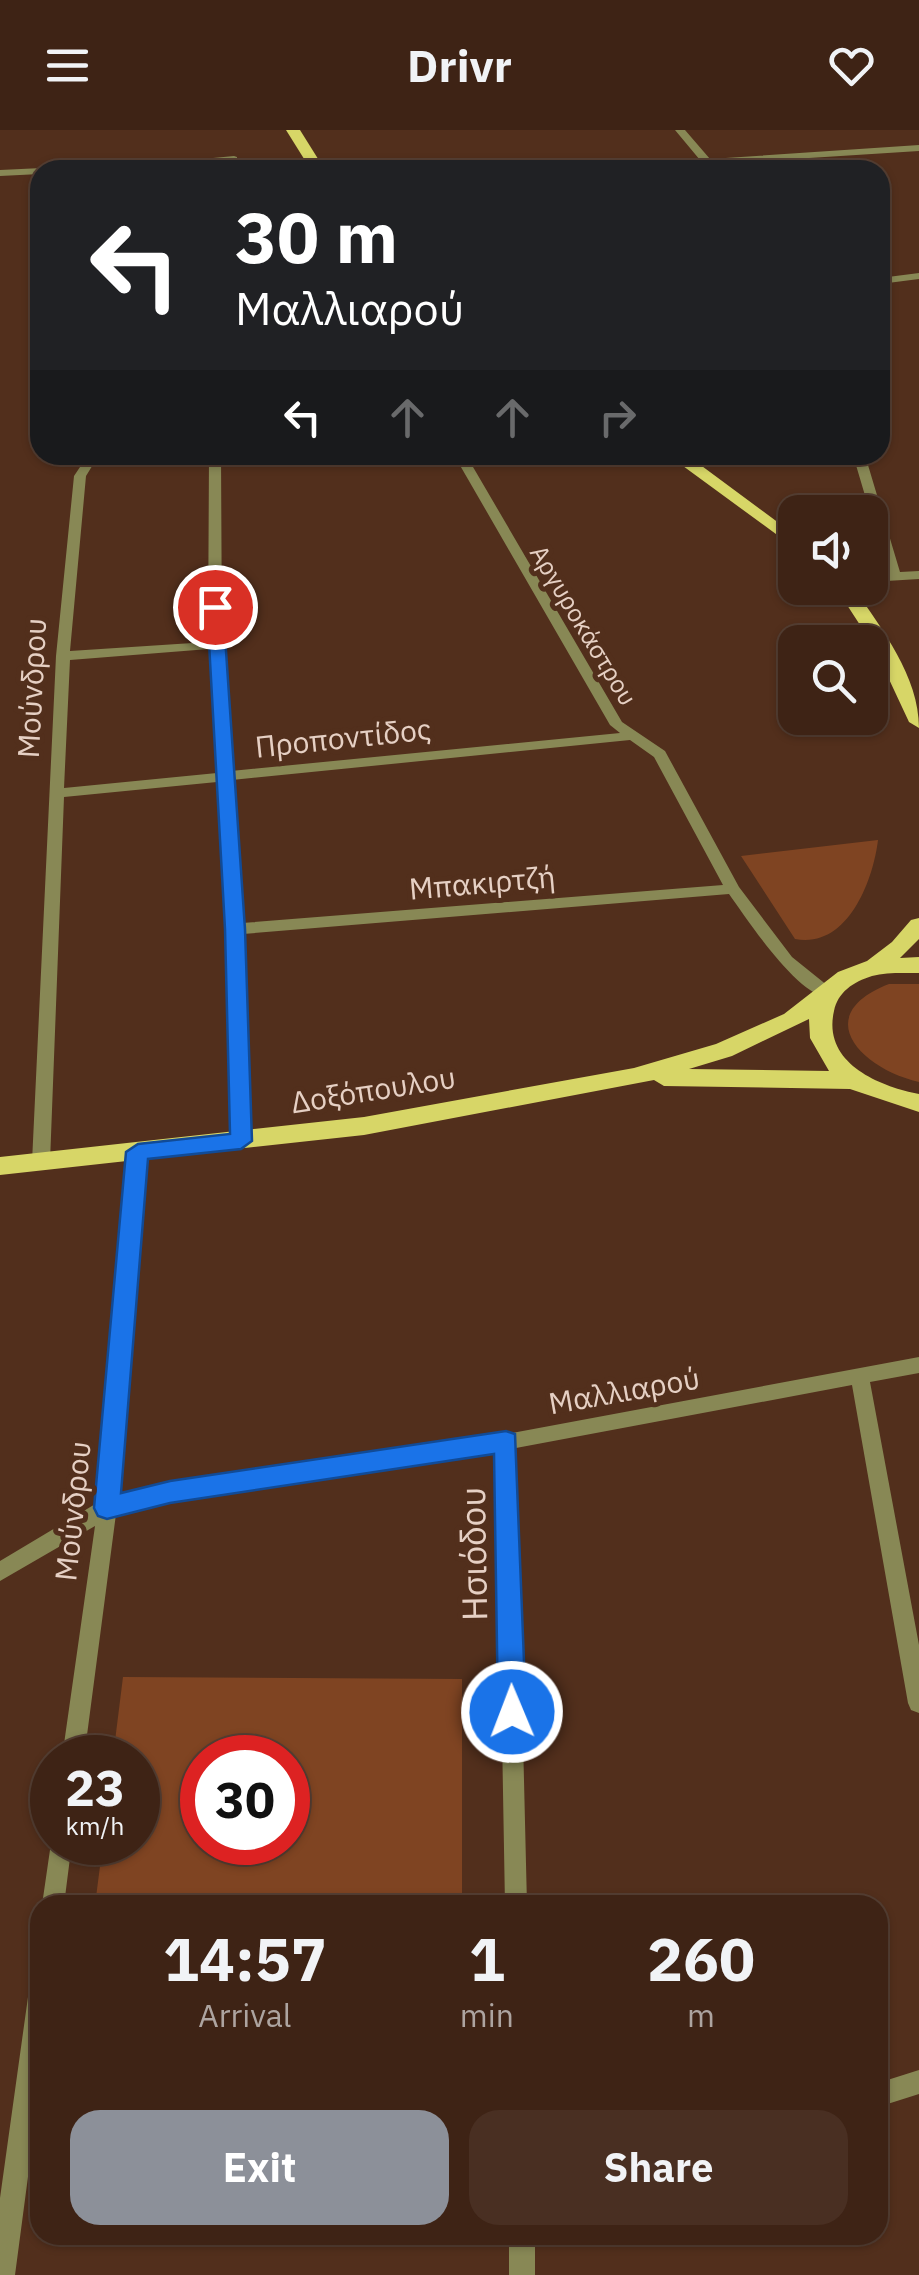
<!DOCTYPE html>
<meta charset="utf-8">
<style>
:root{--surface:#3e2315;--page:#492f22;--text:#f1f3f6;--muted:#ada4a0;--line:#574034;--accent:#8c9099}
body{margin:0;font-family:"IBM Plex Sans",sans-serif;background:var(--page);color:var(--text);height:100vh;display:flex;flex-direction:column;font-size:38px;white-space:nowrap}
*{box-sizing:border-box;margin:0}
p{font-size:32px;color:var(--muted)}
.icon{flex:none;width:55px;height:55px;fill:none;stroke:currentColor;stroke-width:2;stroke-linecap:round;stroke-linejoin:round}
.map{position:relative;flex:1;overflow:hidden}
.drawer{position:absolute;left:30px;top:1765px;width:858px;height:350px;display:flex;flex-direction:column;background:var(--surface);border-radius:30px;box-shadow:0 2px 8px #0004,0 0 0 2px var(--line)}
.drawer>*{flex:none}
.guide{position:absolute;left:30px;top:30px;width:860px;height:305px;border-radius:30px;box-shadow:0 2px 8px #0004,0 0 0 2px var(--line);background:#202124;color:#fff;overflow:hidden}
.fabs{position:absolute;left:778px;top:365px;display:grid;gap:20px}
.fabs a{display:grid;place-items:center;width:110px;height:110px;border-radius:20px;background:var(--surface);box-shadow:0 2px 8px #0004,0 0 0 2px var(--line);font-size:50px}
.speed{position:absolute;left:30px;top:1605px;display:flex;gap:20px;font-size:50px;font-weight:700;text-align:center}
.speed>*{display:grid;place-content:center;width:130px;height:130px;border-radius:50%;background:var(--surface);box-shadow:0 2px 8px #0004,0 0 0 2px var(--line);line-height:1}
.speed small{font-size:25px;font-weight:400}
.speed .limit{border:15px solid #d22;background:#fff;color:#111}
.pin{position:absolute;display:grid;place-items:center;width:85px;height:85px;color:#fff;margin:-42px;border:5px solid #fff;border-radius:50%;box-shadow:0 2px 10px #0007}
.me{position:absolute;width:110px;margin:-55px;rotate:359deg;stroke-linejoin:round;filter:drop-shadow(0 0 8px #0008)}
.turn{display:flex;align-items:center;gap:35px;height:210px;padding:0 40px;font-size:45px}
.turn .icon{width:130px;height:130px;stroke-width:2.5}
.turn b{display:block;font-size:70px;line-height:85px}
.lanes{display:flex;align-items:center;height:95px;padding:0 40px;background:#0003;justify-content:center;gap:50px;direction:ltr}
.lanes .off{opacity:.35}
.eta{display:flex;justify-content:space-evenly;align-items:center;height:170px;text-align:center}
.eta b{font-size:60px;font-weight:800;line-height:70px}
.primary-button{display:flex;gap:20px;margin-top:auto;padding:20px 40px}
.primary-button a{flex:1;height:115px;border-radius:30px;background:var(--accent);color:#fff;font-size:40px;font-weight:800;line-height:115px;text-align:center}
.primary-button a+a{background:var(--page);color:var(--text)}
header{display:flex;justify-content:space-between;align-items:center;height:130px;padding:0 40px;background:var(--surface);font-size:45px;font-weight:800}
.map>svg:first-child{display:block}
.green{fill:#7f4422;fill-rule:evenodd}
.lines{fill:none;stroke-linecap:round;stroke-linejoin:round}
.minor{fill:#885;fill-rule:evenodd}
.major{fill:#d7d667;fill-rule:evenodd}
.route{fill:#1a73e8;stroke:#114b97;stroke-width:2.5}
.labels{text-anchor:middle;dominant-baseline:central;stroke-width:10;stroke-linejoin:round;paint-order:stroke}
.far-street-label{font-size:25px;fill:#e6d0c4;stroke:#522f1c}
.street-label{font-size:30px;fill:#e6d0c4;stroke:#522f1c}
.near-street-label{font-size:35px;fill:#e6d0c4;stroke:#522f1c}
</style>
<header><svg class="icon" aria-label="menu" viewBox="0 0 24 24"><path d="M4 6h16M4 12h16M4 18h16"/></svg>Drivr<svg class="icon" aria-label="heart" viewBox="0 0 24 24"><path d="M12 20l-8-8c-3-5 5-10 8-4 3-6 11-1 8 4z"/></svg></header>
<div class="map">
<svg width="919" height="2145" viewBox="0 0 919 2145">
<rect width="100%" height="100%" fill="#522f1c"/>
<path class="green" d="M878,710c-5,42 -31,109 -83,99l-54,-83z
M889,854h30v98c-58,-13 -110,-67 -30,-98z
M123,1547l339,2v226h-367l8,-62 35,-1v-84l-25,-1zM202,1628h86v84h-86z
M54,2105h407v6z"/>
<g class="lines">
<path class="minor" d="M675,0h10l25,29 209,-14v6l-205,13 1,6h-6l-5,-5 -121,5 5,-3 112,-7z
M234,26l3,1v4l-88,9h-35l5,-3z
M63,37l5,3h-28v4l-40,2v-6z
M919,143v6l-39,5v-6z
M93,325h16l-15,8 -8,13 -16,175 138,-9 1,-187h12l1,190 9,126 389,-38 -10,-8 -156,-270h12l156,267 43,29 74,136 53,70 41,33 2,4 -2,4c-32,4 -86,-79 -104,-104l-486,40 7,207 -9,6 -9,-6 -5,-212 -10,-147 -153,15 -14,365 -9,6 -6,-1 -3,-5 24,-506 18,-180 12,-18zM209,519l8,124 -153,15 6,-128zM630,610l24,17 69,128 -481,38 -10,-143z
M853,325h12l35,117 19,-1v8l-49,3v-8l18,-1z
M138,1016l9,6 -29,345 52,-14 336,-49 413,-77v16l-49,9 49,263v68l-8,-3 -3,-7 -56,-318 -336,63 11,457h-22l-8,-453 -327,49 -54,13 -32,244h-22l33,-232 -95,55v-20l97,-58 32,-351z
M52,1706v6h20l-8,63h-22z
M40,1855v101l-25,189h-15v-77l28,-201 4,-8z
M919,1940v24l-41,13v-24z
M509,2105h26v40h-26z"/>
<path class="major" d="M286,0h14l25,40h-14z
M668,325h19l108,80v13z
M836,458h18c28,42 65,88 65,140l-10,-6 -36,-77z
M919,788v21l-19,19 19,-1v16c-15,0 -33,-1 -47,3 -19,6 -34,16 -38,35 -12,52 45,75 85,83v18l-69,-23 -186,-3 -10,-6 -290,55 -364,40v-18l364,-40 270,-49 82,-24 68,-30 54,-42 29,-11 25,-19 19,-22zM809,889l1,19 19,33 -140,-2 43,-13z"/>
</g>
<path class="route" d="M215,472l8,5 22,322 7,212 -11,8 -93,10 -27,334 49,-12 336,-50 9,3 11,278 -4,9 -10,4 -10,-4 -4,-9 -4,-258 -324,49 -63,16 -9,-3 -4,-8 32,-356 12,-8 92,-10 -5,-205 -18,-322z"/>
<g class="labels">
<g class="far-street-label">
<text transform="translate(584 495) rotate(59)">Αργυροκάστρου</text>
</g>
<g class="street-label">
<text transform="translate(31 558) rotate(-87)">Μούνδρου</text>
<text transform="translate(343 607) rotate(-6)">Προποντίδος</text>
<text transform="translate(482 752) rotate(-5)">Μπακιρτζή</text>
<text transform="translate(373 959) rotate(-9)">Δοξόπουλου</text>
<text transform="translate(624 1260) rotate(-10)">Μαλλιαρού</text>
<text transform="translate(72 1381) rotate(-84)">Μούνδρου</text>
</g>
<g class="near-street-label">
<text transform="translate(473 1424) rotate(-91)">Ησιόδου</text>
</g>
</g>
</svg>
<div class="fabs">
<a><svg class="icon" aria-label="sound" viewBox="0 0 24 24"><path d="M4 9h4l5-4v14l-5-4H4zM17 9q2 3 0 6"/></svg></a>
<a><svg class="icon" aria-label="search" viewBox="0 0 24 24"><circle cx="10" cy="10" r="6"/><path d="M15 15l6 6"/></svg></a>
</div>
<div class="speed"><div>23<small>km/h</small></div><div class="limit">30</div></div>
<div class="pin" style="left:215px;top:477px;background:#d93025"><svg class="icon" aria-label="arrive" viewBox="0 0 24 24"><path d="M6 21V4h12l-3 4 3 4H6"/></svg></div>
<svg class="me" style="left:512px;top:1582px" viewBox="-20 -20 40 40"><circle r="17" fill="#1a73e8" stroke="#fff" stroke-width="3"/><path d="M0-11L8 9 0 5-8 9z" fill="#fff"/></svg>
<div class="guide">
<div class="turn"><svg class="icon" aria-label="left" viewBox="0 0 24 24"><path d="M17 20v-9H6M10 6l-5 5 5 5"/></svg><div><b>30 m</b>Μαλλιαρού</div></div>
<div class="lanes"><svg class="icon" aria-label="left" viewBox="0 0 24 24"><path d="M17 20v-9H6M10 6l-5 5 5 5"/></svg><svg class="icon off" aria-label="ahead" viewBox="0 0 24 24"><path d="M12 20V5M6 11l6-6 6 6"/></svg><svg class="icon off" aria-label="ahead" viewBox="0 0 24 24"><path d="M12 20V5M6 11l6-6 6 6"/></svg><svg class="icon off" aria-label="right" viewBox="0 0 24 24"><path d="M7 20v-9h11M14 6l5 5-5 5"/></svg></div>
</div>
<section class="drawer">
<div class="eta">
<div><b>14:57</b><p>Arrival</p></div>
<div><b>1</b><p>min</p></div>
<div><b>260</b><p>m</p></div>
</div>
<div class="primary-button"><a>Exit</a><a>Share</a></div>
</section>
</div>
